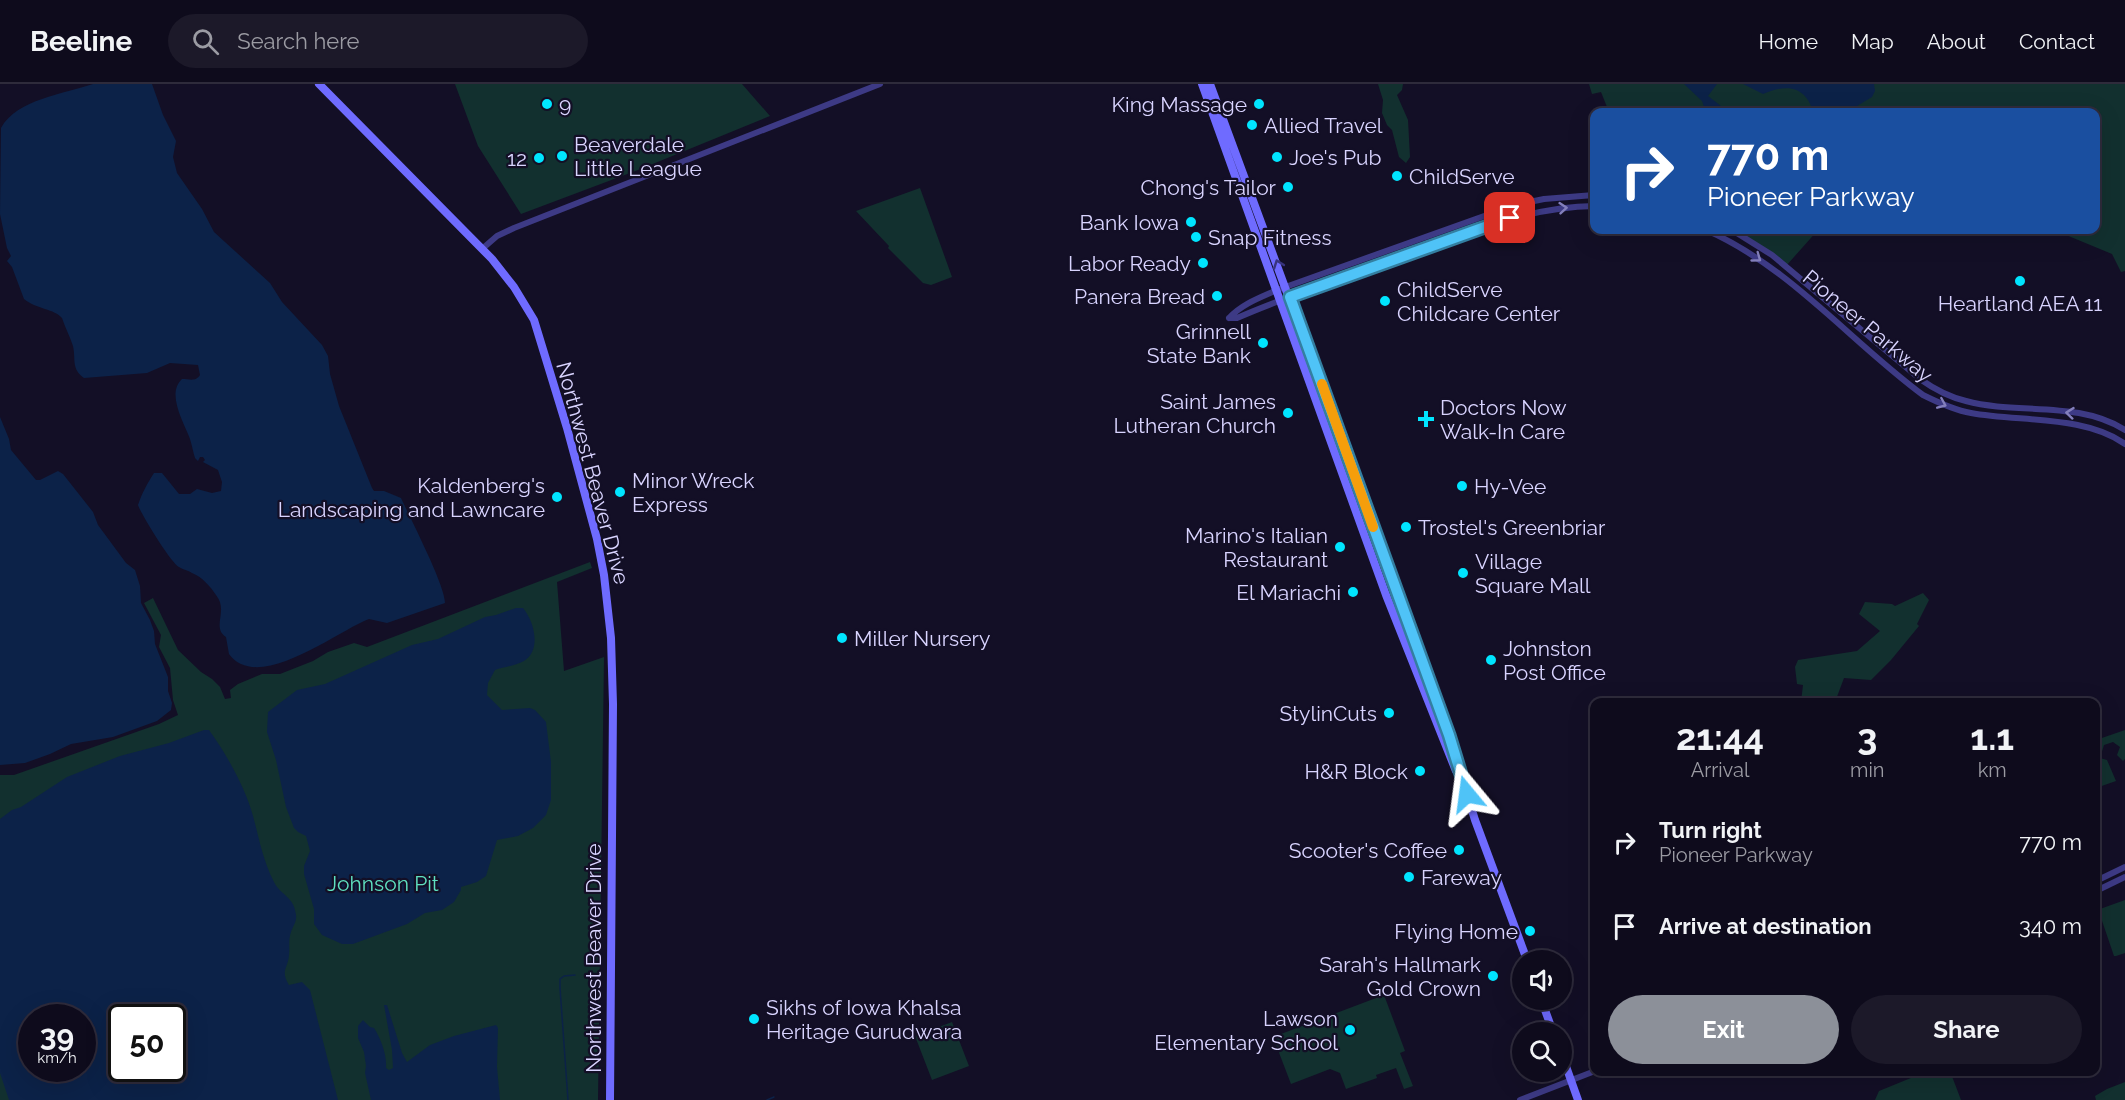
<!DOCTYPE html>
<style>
:root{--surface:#0e0b1c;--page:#1c1929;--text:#f1f3f6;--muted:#9b9ba3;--line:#2e2b3b;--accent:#8c9099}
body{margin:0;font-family:Raleway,sans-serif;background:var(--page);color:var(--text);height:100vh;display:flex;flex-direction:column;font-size:22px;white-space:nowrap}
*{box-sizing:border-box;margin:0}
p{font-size:20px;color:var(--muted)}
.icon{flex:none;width:33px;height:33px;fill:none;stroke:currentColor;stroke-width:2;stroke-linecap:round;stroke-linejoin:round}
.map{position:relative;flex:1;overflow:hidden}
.drawer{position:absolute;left:1590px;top:614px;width:510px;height:378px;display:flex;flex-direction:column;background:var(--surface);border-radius:12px;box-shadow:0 6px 24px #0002,0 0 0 2px var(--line)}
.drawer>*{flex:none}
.top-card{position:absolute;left:1590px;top:24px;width:510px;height:126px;border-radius:12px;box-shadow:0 6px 24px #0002,0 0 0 2px var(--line);background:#1a4fa0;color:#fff;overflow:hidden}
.controls{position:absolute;left:1512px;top:866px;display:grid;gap:12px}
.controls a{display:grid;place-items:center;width:60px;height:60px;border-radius:50%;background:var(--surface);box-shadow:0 6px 24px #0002,0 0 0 2px var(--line);font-size:30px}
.speed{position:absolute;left:18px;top:920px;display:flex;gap:12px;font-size:30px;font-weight:700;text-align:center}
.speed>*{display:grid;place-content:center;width:78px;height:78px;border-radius:50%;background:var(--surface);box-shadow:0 6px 24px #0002,0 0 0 2px var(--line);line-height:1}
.speed small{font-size:15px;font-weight:400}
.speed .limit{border:3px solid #111;border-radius:9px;background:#fff;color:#111}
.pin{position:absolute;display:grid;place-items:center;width:51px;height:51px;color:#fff;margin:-26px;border-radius:12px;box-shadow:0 3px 9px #0006}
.me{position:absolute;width:66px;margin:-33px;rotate:344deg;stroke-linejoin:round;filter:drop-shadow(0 0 4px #0008)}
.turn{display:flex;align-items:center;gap:21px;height:126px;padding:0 18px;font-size:27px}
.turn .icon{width:78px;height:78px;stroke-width:2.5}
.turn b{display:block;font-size:42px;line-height:51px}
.eta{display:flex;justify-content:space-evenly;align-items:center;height:102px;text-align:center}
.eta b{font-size:36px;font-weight:700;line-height:42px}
.action{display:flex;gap:12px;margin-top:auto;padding:12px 18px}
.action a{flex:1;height:69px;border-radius:36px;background:var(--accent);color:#fff;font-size:24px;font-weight:700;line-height:69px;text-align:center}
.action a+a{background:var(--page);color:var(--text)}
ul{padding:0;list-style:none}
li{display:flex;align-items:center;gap:18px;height:84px;padding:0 18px}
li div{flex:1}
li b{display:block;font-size:22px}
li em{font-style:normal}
header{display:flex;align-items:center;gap:36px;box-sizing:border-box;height:84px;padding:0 30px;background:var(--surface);border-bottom:2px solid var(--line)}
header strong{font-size:28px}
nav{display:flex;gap:33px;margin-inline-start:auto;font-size:21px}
.search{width:420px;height:54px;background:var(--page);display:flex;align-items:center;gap:15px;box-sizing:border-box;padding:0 21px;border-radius:33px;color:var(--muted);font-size:22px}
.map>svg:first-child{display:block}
.green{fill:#12302f;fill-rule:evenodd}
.water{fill:#0c2248;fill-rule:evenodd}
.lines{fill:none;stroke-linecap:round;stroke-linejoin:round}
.stream{stroke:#0c2248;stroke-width:1.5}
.tertiary{stroke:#3d3a85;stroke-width:6}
.secondary{stroke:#6f6bff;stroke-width:8}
.oneway{stroke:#837fbc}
.oneway2{stroke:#38347d}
.route-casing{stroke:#337fa1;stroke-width:15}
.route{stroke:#4fc3f7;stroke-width:10}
.slow{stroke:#f59e0b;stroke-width:10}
.poi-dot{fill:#00e5ff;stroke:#130f26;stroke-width:2}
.labels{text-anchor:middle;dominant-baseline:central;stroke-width:4.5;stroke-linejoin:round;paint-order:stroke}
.poi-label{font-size:21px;fill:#d9d4ff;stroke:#130f26;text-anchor:end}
.street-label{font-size:21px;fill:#d9d4ff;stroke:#130f26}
.park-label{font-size:21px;fill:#5fe0c0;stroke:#130f26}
</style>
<header>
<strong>Beeline</strong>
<div class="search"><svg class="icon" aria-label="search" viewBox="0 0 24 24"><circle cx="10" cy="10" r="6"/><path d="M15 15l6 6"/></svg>Search here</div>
<nav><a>Home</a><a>Map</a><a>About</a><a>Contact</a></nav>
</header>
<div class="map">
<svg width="2125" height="1016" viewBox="0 0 2125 1016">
<rect width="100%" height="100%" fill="#130f26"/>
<path class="green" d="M455,0h287l28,32 -132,54 -117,44 -43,-68z
M1378,0h25l-1,6 -5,5 11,25 2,37 -4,6 -7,-6 -7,-27 -5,-5 -5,-12 1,-13z
M1589,0h536v187l-4,1 -9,-18 -58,-24h42v-118h-487l-8,-20 -9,2z
M920,104l32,89 -21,8 -8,-2 -35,-35 1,-2 -33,-35z
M1732,146h86l-32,36z
M590,478l2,6 -35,14 7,89 40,-14 -6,443h-598v-325h14l145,-51 19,-9 -5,-15 -3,-32 -11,-21 2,-12 -17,-32 9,-5 25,52 23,22 11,7 8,8 5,12 6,-1 -1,-8 8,-6 24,-10h18l33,-13 15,-9 26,-9 13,4zM32,933h50v51h-50zM122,933h50v51h-50z
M1923,509l6,7 -12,24 2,2 -28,34 -20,20 -27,-2 -9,24h-34l2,-17 -6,-1 -2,-17 3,-7 59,-9 23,-20 -21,-17 6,-12 27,2 3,2z
M2125,646v29l-2,2 -6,-6 3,-8 -7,-5 -9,3 -4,13 7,2 9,21 -20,7v-48z
M2125,816v53l-9,3h-2l-15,-44 1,-3z
M1384,911l21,56 -5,2 13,33 -9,3 -8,-21 -20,7 1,3 -31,11 -6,-16 -10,-4 -39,15 -18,-47z
M952,938l17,44 -37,14 -17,-44z
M1928,987h22l11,29h-86l4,-9z
M2125,998v18h-29l-1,-4 12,-7z"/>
<path class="water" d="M93,0h59l11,31 13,26 -3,16 4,16 25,36 12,23 56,51 12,19 40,43 6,11 2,18 9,32 33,82 2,3h10l17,7c9,20 44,87 44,105l-58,20 -18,-4c-32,12 -111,75 -140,35l-3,-17c-15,-10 3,-26 -10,-42 -6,-9 -14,-18 -24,-22 -4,-3 -9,-3 -13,-6 -8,-4 -38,-53 -41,-62 4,-12 9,-21 16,-32h8l17,21h11l7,-5 15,4 9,-2 1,-9 -4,-12 -15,-8 2,-2 -2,-3h-3l-2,4 -3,-3c-2,-6 -3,-13 -5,-19 -6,-17 -24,-45 -8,-60 7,0 14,3 18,-4l-2,-10 -28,-2 -23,10 -63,5c-13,-9 -8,-19 -11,-32 -3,-9 -8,-19 -11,-28 -7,-9 -26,-9 -38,-19l-12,-32 -5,-6 4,-5 -4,-8 -7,-34 1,-86c16,-29 63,-34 92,-44z
M1684,0h33l-9,12 13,10v6h-15l-4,-11z
M1743,0h131l1,7 -3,6 -25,15h-34c-7,-27 -28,-28 -50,-18z
M0,333l9,22 2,11 25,30h4l18,-9 5,3 30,38 5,13 28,38 9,7 5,16 1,17 9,17 4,11 1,13 13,33v14l4,12 -1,7 -14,11 -44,16 -42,7 -21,10 -25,9 -25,2z
M516,524h7c11,13 19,42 1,53 -9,5 -20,6 -29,9l-7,13 -1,12 15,15 28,-2 5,2 11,12 5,40v38l-5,15 -13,13 -15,8 -21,4 -11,36 -9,6 -16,5v3l-7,12 -12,8 -17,3 -18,11 -54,20h-11l-20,-9 -8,-11v-15l-10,-35v-8l6,-15 -4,-15 -8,-4 -4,-4 -8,-21 -10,-47 -9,-28 1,-20 29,-22 28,-6 87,-39 26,-6 47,-22 11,-2z
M204,646h5c18,25 36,57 44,86 6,22 10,45 21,66 7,14 20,14 22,33 1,6 -3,11 -5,17 -3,9 -1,15 -2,23 -1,14 -9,15 0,30l13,-3 8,8 28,110h-329l-9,-27v-254l12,-9 9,-3 46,-30 53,-21 49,-13zM32,933h50v51h-50zM122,933h50v51h-50z
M384,921h3l15,48 5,9 23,-17 24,-9 42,-11 2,3 -1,39 3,33h-129l-6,-27 1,-7 -2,-14 -6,-14v-12l5,-6 7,7 4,1c7,11 13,27 12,40l3,2 4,-2 -1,-18z"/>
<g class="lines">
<path class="stream" d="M568,1016l-8,-112v-9l4,-3 11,-1
M767,1016l7,-3"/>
<path class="tertiary" d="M1706,146c83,36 145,112 217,165 16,8 31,15 48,18 48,9 114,2 154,31
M1732,146l40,25 148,124c14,10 29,18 46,22 51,14 112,-1 159,29
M482,165l15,-13 17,-8 366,-144
M1229,234c13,-14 30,-20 48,-28l238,-85 29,-6 50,-4
M1229,234h8c50,-22 103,-39 155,-57 66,-24 131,-54 202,-55
M2096,797l29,-14
M2096,807l29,-14
M1520,1016l75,-29"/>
<path class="secondary" d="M319,0l173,175 22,28 20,33 33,108 30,111 7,36 7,63 2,66 -3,396
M1202,0l184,511 70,176
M1210,0l187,507 52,144 26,85 52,140
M1541,915l12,33
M1562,971l16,45"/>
</g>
<defs><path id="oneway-chevron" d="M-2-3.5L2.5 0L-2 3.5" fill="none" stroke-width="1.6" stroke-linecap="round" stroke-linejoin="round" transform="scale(1.5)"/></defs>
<g class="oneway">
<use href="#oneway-chevron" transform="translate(1563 124) rotate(-5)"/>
<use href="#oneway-chevron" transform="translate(1757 174) rotate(36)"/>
<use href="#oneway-chevron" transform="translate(1942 320) rotate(23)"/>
<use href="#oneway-chevron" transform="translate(2070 329) rotate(-174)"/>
</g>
<use class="oneway2" href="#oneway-chevron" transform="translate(1278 180) rotate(-110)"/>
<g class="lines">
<defs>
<path id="route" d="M1467,710l-18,-59 -159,-438 220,-79"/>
</defs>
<use href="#route" class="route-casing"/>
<use href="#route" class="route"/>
<path class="slow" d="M1322,300l51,143"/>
</g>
<g class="poi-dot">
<circle cx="547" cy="20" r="6"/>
<circle cx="1259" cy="20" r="6"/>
<circle cx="1252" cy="41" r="6"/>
<circle cx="562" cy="72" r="6"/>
<circle cx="1277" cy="73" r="6"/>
<circle cx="539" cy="74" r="6"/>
<circle cx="1397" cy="92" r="6"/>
<circle cx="1288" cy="103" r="6"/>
<circle cx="1191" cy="138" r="6"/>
<circle cx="1196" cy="153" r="6"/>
<circle cx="1203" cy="179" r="6"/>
<circle cx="2020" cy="197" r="6"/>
<circle cx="1217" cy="212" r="6"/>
<circle cx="1385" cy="217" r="6"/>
<circle cx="1263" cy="259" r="6"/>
<circle cx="1288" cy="329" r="6"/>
<path d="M1423 326h6v6h6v6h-6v6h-6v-6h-6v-6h6z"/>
<circle cx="1462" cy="402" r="6"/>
<circle cx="620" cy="408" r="6"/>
<circle cx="557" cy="413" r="6"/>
<circle cx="1406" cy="443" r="6"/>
<circle cx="1340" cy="463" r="6"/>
<circle cx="1463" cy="489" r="6"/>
<circle cx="1353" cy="508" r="6"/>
<circle cx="842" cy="554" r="6"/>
<circle cx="1491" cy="576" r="6"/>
<circle cx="1389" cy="629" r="6"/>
<circle cx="1420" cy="687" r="6"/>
<circle cx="1459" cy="766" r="6"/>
<circle cx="1409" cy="793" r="6"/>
<circle cx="1530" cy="847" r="6"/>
<circle cx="1493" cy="892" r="6"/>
<circle cx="754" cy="935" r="6"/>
<circle cx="1350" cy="946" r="6"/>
</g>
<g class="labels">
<g class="poi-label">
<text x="559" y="20" text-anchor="start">9</text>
<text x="1247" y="20">King Massage</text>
<text x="1264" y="41" text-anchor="start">Allied Travel</text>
<text x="574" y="60" text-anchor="start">Beaverdale<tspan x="574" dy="24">Little League</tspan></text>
<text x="1289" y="73" text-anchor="start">Joe's Pub</text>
<text x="527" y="74">12</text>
<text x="1409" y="92" text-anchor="start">ChildServe</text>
<text x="1276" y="103">Chong's Tailor</text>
<text x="1179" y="138">Bank Iowa</text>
<text x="1208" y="153" text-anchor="start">Snap Fitness</text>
<text x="1191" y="179">Labor Ready</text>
<text x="1397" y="205" text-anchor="start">ChildServe<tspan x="1397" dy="24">Childcare Center</tspan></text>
<text x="1205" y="212">Panera Bread</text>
<text x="2020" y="219" text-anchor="middle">Heartland AEA 11</text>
<text x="1251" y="247">Grinnell<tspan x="1251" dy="24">State Bank</tspan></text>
<text x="1276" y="317">Saint James<tspan x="1276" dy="24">Lutheran Church</tspan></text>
<text x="1440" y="323" text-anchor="start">Doctors Now<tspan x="1440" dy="24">Walk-In Care</tspan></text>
<text x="632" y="396" text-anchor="start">Minor Wreck<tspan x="632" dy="24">Express</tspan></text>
<text x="545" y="401">Kaldenberg's<tspan x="545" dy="24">Landscaping and Lawncare</tspan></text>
<text x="1474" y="402" text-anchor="start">Hy-Vee</text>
<text x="1418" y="443" text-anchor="start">Trostel's Greenbriar</text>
<text x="1328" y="451">Marino's Italian<tspan x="1328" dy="24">Restaurant</tspan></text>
<text x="1475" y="477" text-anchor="start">Village<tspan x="1475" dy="24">Square Mall</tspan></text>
<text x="1341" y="508">El Mariachi</text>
<text x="854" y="554" text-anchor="start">Miller Nursery</text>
<text x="1503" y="564" text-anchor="start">Johnston<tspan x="1503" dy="24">Post Office</tspan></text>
<text x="1377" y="629">StylinCuts</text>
<text x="1408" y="687">H&amp;R Block</text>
<text x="1447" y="766">Scooter's Coffee</text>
<text x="1421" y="793" text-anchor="start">Fareway</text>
<text x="1518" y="847">Flying Home</text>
<text x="1481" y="880">Sarah's Hallmark<tspan x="1481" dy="24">Gold Crown</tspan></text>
<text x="766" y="923" text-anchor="start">Sikhs of Iowa Khalsa<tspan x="766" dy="24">Heritage Gurudwara</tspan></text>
<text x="1338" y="934">Lawson<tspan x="1338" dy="24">Elementary School</tspan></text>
</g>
<g class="street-label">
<text transform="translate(1868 242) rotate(40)">Pioneer Parkway</text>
<text transform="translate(593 389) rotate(75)">Northwest Beaver Drive</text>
<text transform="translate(593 874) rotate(-90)">Northwest Beaver Drive</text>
</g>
<g class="park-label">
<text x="383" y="799">Johnson Pit</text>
</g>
</g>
</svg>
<div class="controls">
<a><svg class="icon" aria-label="sound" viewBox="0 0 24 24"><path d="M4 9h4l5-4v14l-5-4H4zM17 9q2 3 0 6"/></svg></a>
<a><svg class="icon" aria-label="search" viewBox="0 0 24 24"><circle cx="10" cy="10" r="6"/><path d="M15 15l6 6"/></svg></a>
</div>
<div class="speed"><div>39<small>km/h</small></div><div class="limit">50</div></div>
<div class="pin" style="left:1510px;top:134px;background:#d93025"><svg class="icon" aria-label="arrive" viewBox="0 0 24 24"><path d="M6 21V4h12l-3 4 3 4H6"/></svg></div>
<svg class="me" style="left:1467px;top:710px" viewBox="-20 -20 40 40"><path d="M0-17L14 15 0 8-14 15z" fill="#4fc3f7" stroke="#fff" stroke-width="4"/></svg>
<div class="top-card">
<div class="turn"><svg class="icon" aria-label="right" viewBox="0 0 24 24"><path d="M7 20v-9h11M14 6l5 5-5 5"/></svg><div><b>770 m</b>Pioneer Parkway</div></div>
</div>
<section class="drawer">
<div class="eta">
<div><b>21:44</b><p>Arrival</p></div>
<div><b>3</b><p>min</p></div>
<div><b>1.1</b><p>km</p></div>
</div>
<ul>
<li><svg class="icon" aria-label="right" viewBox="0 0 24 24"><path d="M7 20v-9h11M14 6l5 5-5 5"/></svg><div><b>Turn right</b><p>Pioneer Parkway</p></div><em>770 m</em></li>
<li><svg class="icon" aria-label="arrive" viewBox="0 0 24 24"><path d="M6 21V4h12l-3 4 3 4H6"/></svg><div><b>Arrive at destination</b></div><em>340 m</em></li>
</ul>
<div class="action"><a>Exit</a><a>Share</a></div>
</section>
</div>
